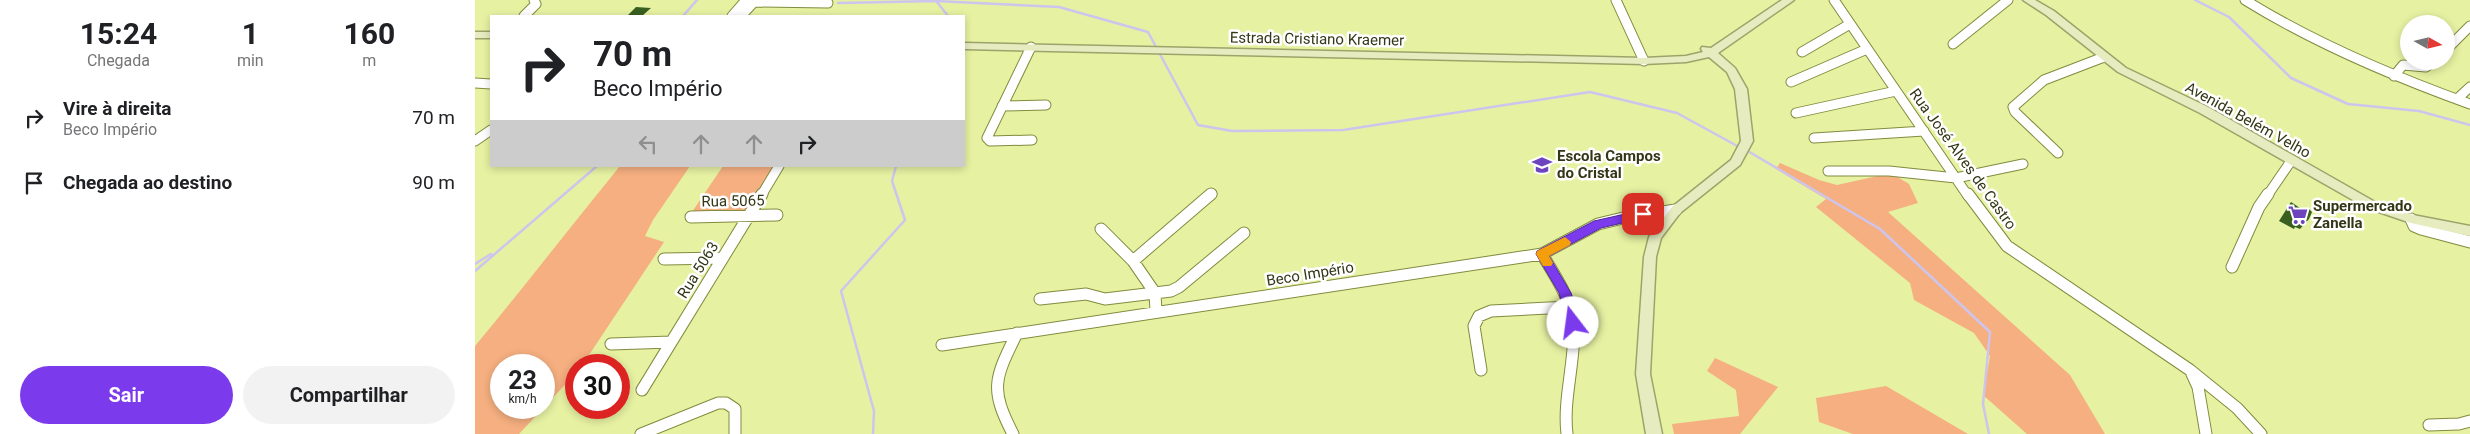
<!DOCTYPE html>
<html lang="pt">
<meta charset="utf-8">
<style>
:root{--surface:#fff;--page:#f2f2f2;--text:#202124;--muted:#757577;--accent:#7c3aed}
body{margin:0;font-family:Roboto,sans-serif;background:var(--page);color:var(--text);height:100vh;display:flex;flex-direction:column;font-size:19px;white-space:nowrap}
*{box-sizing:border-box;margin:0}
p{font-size:16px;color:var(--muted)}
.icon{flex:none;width:28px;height:28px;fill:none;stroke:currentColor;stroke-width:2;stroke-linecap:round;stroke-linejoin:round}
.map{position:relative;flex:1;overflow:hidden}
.drawer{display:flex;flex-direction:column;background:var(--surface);width:475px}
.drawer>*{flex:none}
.guide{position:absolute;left:15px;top:15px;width:475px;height:152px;border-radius:0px;box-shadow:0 2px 8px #0003;background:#fff;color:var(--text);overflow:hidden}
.needle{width:32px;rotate:98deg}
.fabs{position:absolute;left:1925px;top:15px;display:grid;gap:10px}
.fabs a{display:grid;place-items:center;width:55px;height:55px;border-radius:50%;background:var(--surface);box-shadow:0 2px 8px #0003;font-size:25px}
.speed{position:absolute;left:15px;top:354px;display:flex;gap:10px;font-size:25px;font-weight:700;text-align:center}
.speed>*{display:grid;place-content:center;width:65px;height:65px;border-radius:50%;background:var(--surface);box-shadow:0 2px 8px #0003;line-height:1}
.speed small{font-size:12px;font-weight:400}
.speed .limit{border:8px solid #d22;background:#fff;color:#111}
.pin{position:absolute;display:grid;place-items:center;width:42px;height:42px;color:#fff;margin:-21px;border-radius:10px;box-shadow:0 2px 8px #0006}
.me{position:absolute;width:55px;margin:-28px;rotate:345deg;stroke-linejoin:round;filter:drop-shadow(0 0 4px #0008)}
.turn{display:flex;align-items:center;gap:18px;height:105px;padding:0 20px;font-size:22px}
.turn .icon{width:65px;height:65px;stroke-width:2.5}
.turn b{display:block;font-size:35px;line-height:42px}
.lanes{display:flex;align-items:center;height:48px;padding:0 20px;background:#0003;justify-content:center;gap:25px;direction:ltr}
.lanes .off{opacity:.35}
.eta{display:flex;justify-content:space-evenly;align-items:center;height:85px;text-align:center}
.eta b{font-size:30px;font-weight:700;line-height:35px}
.cta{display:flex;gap:10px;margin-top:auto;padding:10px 20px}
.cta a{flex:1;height:58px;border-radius:30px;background:var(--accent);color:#fff;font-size:20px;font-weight:700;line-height:58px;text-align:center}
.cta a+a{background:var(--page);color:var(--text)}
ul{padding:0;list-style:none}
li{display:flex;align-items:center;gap:15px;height:65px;padding:0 20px}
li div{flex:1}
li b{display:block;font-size:19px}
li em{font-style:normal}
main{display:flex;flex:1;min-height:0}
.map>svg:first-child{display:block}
.green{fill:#f5af80;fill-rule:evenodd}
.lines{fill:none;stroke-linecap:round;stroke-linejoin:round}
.stream{stroke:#cdc5ee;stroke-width:2.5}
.building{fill:#395f20}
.minor-far1-casing{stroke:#828b3e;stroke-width:11}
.minor-casing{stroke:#828b3e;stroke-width:13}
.major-casing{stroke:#9ca469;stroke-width:3}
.minor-far1{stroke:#fff;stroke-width:9}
.minor{stroke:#fff;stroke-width:11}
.major{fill:#e6ecc0;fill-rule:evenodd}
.route{fill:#7c3aed;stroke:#51269a}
.slow{fill:#f59e0b}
.labels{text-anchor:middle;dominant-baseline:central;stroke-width:5;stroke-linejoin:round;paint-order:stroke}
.street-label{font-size:15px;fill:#333716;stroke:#fff}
.poi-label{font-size:15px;font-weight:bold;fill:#333716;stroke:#fff;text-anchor:start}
</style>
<main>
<section class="drawer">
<div class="eta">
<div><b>15:24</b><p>Chegada</p></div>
<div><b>1</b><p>min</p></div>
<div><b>160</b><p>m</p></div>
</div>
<ul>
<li><svg class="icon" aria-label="right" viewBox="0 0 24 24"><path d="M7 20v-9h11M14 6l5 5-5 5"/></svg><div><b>Vire à direita</b><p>Beco Império</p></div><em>70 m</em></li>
<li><svg class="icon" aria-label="arrive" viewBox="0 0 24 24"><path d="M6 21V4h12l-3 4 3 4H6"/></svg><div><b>Chegada ao destino</b></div><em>90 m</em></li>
</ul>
<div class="cta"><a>Sair</a><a>Compartilhar</a></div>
</section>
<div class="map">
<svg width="1995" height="434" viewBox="0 0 1995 434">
<rect width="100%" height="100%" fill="#e6f1a2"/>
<path class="green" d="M1305,163l39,17 18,5 54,-12 18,11 9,19 -30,9 182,163 35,59h-78l-44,-39 7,-39 -16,-23 -60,-33 -4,-17 -94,-76 10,-8 -50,-30z
M145,166h70l-37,54 -8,16 19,6 -73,110 -9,13h-6v8l-57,61h-44v-88c49,-59 96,-120 145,-180zM26,365h43v43h-43z
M248,166h51l-28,45 -54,1z
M1240,358l63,29 -38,47h-66l-2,-10 67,-8 -3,-26 -29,-19z
M1411,386l82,48h-115l-34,-12 -3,-24z"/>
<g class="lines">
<path class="stream" d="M1720,0l34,17 62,61 57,26 71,7 51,14
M462,2l11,14
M363,3l98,-2 123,6 89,25 50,93 34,6 111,-1 247,-38 87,21 62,34
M208,16l14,-16
M1271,150l134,79 110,103 -7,72 6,30
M0,264l16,-10
M0,271l122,-105
M398,434l1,-23 -33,-120 64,-71 -13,-39 4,-15"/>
</g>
<path class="building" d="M161,7l15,1 -9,8h-15z
M1816,202l9,6h8l4,4 -3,7 -9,10 -5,-2 -1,2 -15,-8z"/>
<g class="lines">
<defs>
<path id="minor-far1" d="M1141,0l28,61
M1359,0l134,196
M1770,0c71,44 147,76 225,104
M279,2l74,1
M49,16l12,-12 -2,-4
M257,16l14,-16
M266,16l15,-16
M1478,44l55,-44
M556,47l-44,91 3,3 42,-1
M1971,50l24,-24
M1327,52l48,-28
M1919,76l9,-11 23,2 9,-6
M1316,82l76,-33
M0,83l16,1
M1982,99l13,-12
M527,106l44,-1
M1321,113l100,-22
M1339,138l110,-7
M0,141l16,-11
M1583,153l-43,-41 -2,-5 31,-27 60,-23
M1353,171h61l67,7 67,-14
M286,196l18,-30
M735,196l2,-2
M1792,196l24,-35"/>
<path id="minor" d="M1493,194l39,52 183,124 47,38 24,26
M216,217l86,-2
M1936,219l3,7 7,3 49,13
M626,229l32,32 22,32 1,19
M1067,254c11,19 24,37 29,58 9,37 -9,82 -4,122
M189,259l59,-1
M658,261l78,-67
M1757,267l27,-60 9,-13
M565,299l46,-5 19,5 66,-8 8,-4 65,-54
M136,344l60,-2
M467,345l600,-91 56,-30 29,-7 49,-7
M1006,370l-7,-44 5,-10 12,-5 77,-4
M1717,374l6,13 8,47
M167,390l120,-196
M1954,425l30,-1 11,-3
M166,434l77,-31h8l9,6v25
M538,434c-24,-46 -18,-56 4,-101"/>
<path id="major" d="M1307,0h12l-76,53 17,15 12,21 6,52 -13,24 -60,48 -19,25 -5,19 -6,117 12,60h-16l-10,-60 8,-117 5,-20 23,-30 59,-47 10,-19 -6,-52 -8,-17 -18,-15 -23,5 -42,2 -680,-15v-6l680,15 42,-2 17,-4 -2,-3 1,-2 9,1z
M1548,0h12l19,11 72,57 82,39 167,95 38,13 57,11v10l-59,-13 -44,-15 -167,-95 -82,-41 -72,-57z
M0,32h16v6h-16z"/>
</defs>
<use href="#minor-far1" class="minor-far1-casing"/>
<use href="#minor" class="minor-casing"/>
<use href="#major" class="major-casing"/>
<use href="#minor-far1" class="minor-far1"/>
<use href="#minor" class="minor"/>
<use href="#major" class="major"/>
</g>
<path class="route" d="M1168,210l6,4 -1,3 -47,11 -52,28 22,37 8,30 -2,3h-9l-9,-33 -23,-39 1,-3 57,-30z"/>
<path class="slow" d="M1090,237l6,5 -1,3 -21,11 4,7 -2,3h-8l-7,-12 1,-3z"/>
<defs>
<symbol id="school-bare" viewBox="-9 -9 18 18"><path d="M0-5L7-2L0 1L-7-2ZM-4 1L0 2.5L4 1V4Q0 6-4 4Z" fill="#6d44bd" stroke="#fff" stroke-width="2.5" paint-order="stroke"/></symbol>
<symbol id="supermarket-bare" viewBox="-9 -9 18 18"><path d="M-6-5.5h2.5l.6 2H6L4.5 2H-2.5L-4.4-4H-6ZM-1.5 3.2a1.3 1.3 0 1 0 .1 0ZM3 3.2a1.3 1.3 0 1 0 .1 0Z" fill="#6d44bd" stroke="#fff" stroke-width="2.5" paint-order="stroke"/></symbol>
</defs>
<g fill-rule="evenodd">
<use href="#school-bare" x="1053" y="151" width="28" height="28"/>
<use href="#supermarket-bare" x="1809" y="201" width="28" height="28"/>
</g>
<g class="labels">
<g class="street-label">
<text transform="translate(842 39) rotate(1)">Estrada Cristiano Kraemer</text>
<text transform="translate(1773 120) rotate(29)">Avenida Belém Velho</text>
<text transform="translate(1488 159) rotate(54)">Rua José Alves de Castro</text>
<text transform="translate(258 201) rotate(-1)">Rua 5065</text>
<text transform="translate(223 270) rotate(-58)">Rua 5063</text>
<text transform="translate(835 274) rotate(-9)">Beco Império</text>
</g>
<g class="poi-label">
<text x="1082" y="156">Escola Campos<tspan x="1082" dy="17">do Cristal</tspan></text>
<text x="1838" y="206">Supermercado<tspan x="1838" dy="17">Zanella</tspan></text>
</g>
</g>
</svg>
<div class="fabs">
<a><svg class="needle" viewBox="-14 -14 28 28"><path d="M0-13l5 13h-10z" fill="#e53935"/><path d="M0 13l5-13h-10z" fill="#757577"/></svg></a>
</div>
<div class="speed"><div>23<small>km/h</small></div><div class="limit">30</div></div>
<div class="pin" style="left:1168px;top:214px;background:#d93025"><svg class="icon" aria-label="arrive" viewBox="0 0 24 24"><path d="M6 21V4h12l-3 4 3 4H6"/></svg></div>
<svg class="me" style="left:1098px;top:323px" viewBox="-20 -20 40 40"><circle r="19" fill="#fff"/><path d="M0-13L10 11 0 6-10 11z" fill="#7c3aed"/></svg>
<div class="guide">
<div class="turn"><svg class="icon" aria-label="right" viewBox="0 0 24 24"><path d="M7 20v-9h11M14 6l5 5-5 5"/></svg><div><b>70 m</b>Beco Império</div></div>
<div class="lanes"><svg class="icon off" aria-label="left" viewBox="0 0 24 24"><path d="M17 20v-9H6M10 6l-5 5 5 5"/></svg><svg class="icon off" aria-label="ahead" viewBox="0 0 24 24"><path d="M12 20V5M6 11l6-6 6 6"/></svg><svg class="icon off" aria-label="ahead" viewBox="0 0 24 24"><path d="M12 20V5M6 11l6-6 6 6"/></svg><svg class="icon" aria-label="right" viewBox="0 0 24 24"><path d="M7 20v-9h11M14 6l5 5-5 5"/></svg></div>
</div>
</div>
</main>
